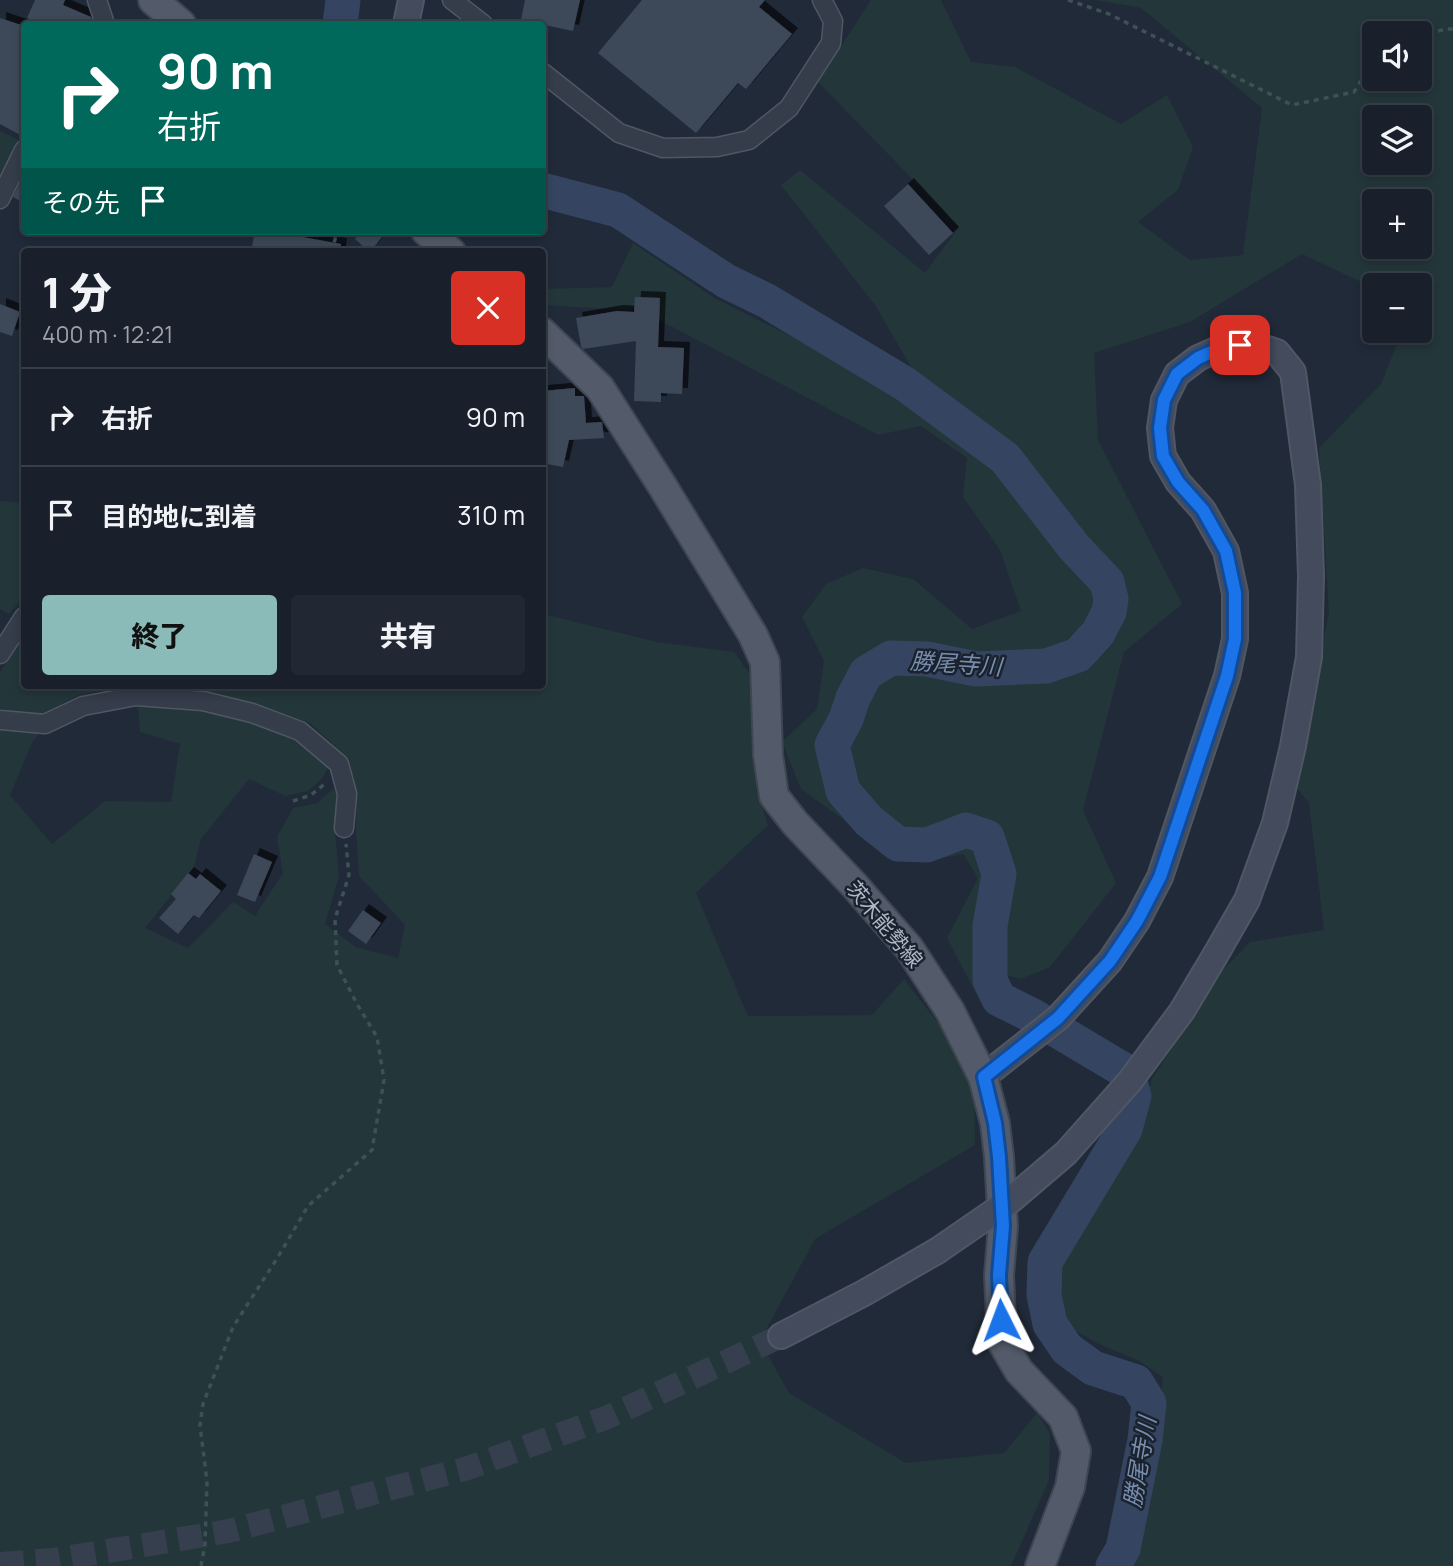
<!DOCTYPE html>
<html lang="ja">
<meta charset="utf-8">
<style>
:root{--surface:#19202b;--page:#222833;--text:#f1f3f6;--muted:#9fa3a9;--line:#373e47;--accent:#8bbbb9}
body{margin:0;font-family:Manrope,"Noto Sans JP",sans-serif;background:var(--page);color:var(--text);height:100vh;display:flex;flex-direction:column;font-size:26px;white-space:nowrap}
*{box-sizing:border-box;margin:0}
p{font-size:23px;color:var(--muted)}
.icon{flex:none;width:38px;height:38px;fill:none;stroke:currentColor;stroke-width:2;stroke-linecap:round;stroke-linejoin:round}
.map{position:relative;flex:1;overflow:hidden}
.details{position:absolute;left:21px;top:248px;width:525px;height:441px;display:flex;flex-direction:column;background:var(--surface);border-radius:7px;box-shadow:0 4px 10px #0003,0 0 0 2px var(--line)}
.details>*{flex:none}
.top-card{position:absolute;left:21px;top:21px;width:525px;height:214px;border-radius:7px;box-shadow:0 4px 10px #0003,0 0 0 2px var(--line);background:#00695c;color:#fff;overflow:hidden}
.controls{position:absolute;left:1362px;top:21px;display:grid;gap:14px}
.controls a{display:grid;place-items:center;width:70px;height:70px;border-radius:7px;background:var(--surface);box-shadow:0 4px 10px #0003,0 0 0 2px var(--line);font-size:35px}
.pin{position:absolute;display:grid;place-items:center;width:60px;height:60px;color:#fff;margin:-30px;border-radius:14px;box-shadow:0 4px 10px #0006}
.me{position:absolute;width:77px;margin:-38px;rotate:357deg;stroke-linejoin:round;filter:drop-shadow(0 0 5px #0008)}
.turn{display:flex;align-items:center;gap:24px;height:147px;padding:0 21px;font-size:32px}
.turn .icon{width:91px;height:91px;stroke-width:2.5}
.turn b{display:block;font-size:49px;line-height:60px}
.then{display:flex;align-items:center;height:66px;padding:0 21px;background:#0003;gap:14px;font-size:26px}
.round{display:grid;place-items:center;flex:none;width:74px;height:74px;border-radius:7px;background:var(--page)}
.overview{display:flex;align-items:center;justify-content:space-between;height:119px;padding:0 21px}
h1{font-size:42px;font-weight:800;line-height:52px}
.primary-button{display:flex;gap:14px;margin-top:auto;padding:14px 21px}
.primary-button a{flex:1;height:80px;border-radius:7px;background:var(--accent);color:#111;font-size:28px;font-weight:800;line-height:80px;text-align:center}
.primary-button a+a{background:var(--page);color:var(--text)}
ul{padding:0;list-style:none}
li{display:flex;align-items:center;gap:21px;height:98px;padding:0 21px;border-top:2px solid var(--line)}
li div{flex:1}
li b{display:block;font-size:26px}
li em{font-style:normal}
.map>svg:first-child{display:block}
.green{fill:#23363a;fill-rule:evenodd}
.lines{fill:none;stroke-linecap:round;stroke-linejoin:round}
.river{stroke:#354561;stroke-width:35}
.building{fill:#3d4859;filter:url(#shadow)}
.secondary-tunnel{stroke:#363f4e;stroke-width:24;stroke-dasharray:24 12;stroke-linecap:butt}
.street-casing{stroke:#505764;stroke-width:21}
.secondary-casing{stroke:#505764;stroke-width:28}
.primary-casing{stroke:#3e4653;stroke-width:32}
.path{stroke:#3e5255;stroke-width:3.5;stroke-dasharray:5 5;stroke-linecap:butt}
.street{stroke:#353c4a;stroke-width:18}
.secondary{stroke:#434b5d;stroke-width:24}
.primary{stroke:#535b6a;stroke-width:28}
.secondary-bridge-casing{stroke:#505764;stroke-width:28;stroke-linecap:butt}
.secondary-bridge{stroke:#434b5d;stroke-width:24}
.route-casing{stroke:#114b97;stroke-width:18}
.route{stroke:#1a73e8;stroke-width:12}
.labels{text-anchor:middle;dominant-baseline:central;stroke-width:5;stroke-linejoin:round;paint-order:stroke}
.street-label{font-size:21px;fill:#b0b7c6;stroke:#1a222e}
.water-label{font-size:23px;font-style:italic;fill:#788cae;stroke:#1a222e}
</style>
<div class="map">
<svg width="1453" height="1566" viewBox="0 0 1453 1566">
<defs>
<filter id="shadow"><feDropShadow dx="6" dy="-6" stdDeviation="0" flood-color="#0009"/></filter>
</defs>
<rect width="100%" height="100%" fill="#212a39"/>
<path class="green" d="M871,0h70l30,62 44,5 106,57 46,-29 26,52 -15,43 -40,32 52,38 53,-5 19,-147 -121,-100 -46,-8h358v1566h-321l5,-8 16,-91 10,-90 -24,-16 -42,-18 -37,-21 -5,-28 3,-38 80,-124 14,-53 68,-106 30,-31 74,-12 -15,-127 -16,-20 36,-170 -10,-165 62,-64 21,-53h17v-46h-45v3l-72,-34 -112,68 -96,31 4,87 84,164 -58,48 -41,158 33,73 -66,84 -29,12 -24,-6 2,-45 10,-53 -14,-42 -28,-10 -40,12 -26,2 -28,-22 -25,-27 -6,-43 13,-23 17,-42 21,-13 84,9h69l37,-14 21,-26 11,-20 3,-14 -3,-22 -97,-126 -107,-87 -36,-62 -94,-120 19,-15 125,103 34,-46 -141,-145zM1374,33h45v46h-45zM1374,117h45v46h-45zM1374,201h45v46h-45z
M0,131l19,9 -19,40z
M633,243l83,56 182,90 102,73 67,86 31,34 5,16 -1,10 -9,21 -17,21 -33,10 -64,4 -49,-10h-40l-27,14 -35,74 12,51 26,33 -15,-1 -50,-36 -19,-47 35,-33 7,-48 -22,-44 24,-33 37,-16 50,11 59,50 49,-18 -21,-61 -37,-53 4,-39 -46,-32 -43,9 -217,-114 -12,-20 -21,9 -85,-5 -1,-16 70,-2z
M0,501l24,2v95l-16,16 -8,-5z
M543,614l114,28 77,10 25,35 -3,103 12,35 -72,68 52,123 124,-1 32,-36 70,90 1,76 -160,94 -55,102 29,52 117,70 98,-10 33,-40 13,20 -1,47 -38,86h-1011v-839l41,4 -9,12 -22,52 42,49 53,-43 66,1 9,-58 -40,-12 -2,-25 63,1 50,12 45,18 34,27 -9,15 -13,11 -23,5 -36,-17 -48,60 -7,28 -49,61 43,20 45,-46 22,14 28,-43 -6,-36 16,-29 24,-5 16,-14 5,7 -3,34 4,46 -14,48 31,23 42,11 7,-33 -46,-49 -3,-46 1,-33 -8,-38 -39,-36 -52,-18 -53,-13 -64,-6h401z
M24,635v51h104l-49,9 -38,20 -41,-6v-37z
M965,837l15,7 12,31 -9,48v56l10,23 -9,7 -37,-71 31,-60 -15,-24 -30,6 3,-11z"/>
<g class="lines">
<path class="river" d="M340,24l3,-24
M542,190l76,20 108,71 41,20 138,83 100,74 69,89 33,35 4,17 -2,13 -11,21 -20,22 -32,11 -70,3 -49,-10 -36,-1 -25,15 -13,25 -7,21 -14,26 11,46 26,30 29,23 29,1 39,-15 21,7 12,37 -9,52v54l9,19 34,17 94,56 7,24 -9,33 -80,133 -1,33 6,29 17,25 26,19 43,14 13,21 -4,37 -22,109 -10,17"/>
</g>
<path class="building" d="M35,0h30l-2,5 28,12 2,7h-50l-16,-6z
M525,0h55l-7,31 -52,-11z
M642,0h123l-6,7 33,27 -46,55 -8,-6 -42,50 -98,-80z
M0,18l24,8v61l-5,16 5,3v31l-24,-13z
M24,175v28l-11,-6z
M908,184l45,49 -24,22 -45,-49z
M255,231h32l-1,3 55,10 -1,8h-89z
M354,231h33l-15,18 -3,-3 -3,3 -11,-10 3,-4z
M635,297l25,1 -2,49 26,1 -2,46 -21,-1v9l-27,-1 2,-60 -53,8 -2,-3 -5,-28 41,-7 17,1z
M0,304l20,8 -8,24 -12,-4z
M575,388v8h9l2,27 16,-1 2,16 -35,2 -6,27 -21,-4v-72z
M254,854l18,8 -17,40 -18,-7z
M188,873l8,6 4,-5 21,17 -22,27 -5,-3 -16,19 -19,-16 17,-19 -5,-5z
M363,910l18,13 -15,21 -18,-13z"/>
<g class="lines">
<path class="secondary-tunnel" d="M0,1564l53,-4 176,-29 236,-62 143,-52 173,-81"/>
<defs>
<path id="street" d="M97,0l8,24
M452,0l31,24
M542,72l77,61 44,15 54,-1 32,-7 40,-32 42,-65 2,-22 -11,-21
M0,199l24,-49
M0,654l24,-37
M0,720l45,4 38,-18 53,-10 67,5 49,12 48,18 39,33 8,30 -3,34"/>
<path id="secondary" d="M406,24l5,-24
M983,1077l75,-59 52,-57 27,-40 23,-44 67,-201 8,-37v-46l-9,-42 -23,-41 -25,-28 -15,-26 -3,-28 4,-28 13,-26 21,-16 27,-12 30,-1 22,7 16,20 15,113 3,91 -2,81 -16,89 -18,77 -28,77 -31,54
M781,1336l83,-43 73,-42"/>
<path id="primary" d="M153,0l28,24
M426,231l25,21
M542,332l58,56 63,99 90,148 12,27 3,93 6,41 21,27 59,62 55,63 41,63 33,66 12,46 4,34 4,69 -4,49 3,67 17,29 44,46 13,34 -6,36 -30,79"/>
</defs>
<use href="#street" class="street-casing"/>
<use href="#secondary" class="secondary-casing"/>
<use href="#primary" class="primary-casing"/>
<path class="path" d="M1068,0l41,14 183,91 62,-13 20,-32
M1419,37l26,-8h8
M332,252l5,-21
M293,801l18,-6 16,-13
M201,1566l4,-22 2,-62 -7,-57 3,-21 30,-77 45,-70 30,-51 64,-56 12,-70 -7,-43 -20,-33 -20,-39 -2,-46 14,-44 -3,-31"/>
<use href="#street" class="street"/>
<use href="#secondary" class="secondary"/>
<use href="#primary" class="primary"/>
<defs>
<path id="secondary-bridge" d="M937,1251l74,-51 55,-47 64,-72 52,-70 34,-57"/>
</defs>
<use href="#secondary-bridge" class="secondary-bridge-casing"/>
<use href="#secondary-bridge" class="secondary-bridge"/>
</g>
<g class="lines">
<defs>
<path id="route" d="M1001,1320l-2,-45 4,-49 -4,-69 -4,-34 -11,-46 74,-59 52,-57 27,-40 23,-44 67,-201 8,-37v-46l-9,-42 -23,-41 -25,-28 -15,-26 -3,-28 4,-28 13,-26 21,-16 27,-12 15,-1"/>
</defs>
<use href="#route" class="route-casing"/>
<use href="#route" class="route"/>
</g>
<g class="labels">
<g class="street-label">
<text transform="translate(885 924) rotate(50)">茨木能勢線</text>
</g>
<g class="water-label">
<text transform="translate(956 663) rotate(4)">勝尾寺川</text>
<text transform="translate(1139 1462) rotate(-80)">勝尾寺川</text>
</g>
</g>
</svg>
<div class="controls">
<a><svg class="icon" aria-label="sound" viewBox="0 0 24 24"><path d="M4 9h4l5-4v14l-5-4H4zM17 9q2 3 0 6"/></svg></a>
<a><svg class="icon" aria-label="layers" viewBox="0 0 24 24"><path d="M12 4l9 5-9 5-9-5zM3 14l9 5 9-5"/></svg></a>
<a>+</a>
<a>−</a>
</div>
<div class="pin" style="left:1240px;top:345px;background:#d93025"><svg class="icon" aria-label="arrive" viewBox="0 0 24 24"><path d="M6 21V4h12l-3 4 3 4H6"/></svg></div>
<svg class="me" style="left:1001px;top:1320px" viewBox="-20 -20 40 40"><path d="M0-17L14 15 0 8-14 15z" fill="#1a73e8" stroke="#fff" stroke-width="4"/></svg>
<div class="top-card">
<div class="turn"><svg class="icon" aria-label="right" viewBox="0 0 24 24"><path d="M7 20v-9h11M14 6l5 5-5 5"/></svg><div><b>90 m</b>右折</div></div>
<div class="then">その先<svg class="icon" aria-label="arrive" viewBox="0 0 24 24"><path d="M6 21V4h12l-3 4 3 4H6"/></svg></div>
</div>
<section class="details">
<div class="overview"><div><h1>1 分</h1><p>400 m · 12:21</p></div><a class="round" style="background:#d93025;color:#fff"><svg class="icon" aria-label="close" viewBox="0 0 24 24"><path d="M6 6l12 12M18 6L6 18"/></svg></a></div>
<ul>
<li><svg class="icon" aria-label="right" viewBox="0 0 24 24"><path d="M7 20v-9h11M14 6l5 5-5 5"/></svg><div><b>右折</b></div><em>90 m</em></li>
<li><svg class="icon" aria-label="arrive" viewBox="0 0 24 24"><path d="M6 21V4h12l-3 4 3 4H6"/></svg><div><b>目的地に到着</b></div><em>310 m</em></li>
</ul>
<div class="primary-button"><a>終了</a><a>共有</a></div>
</section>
</div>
